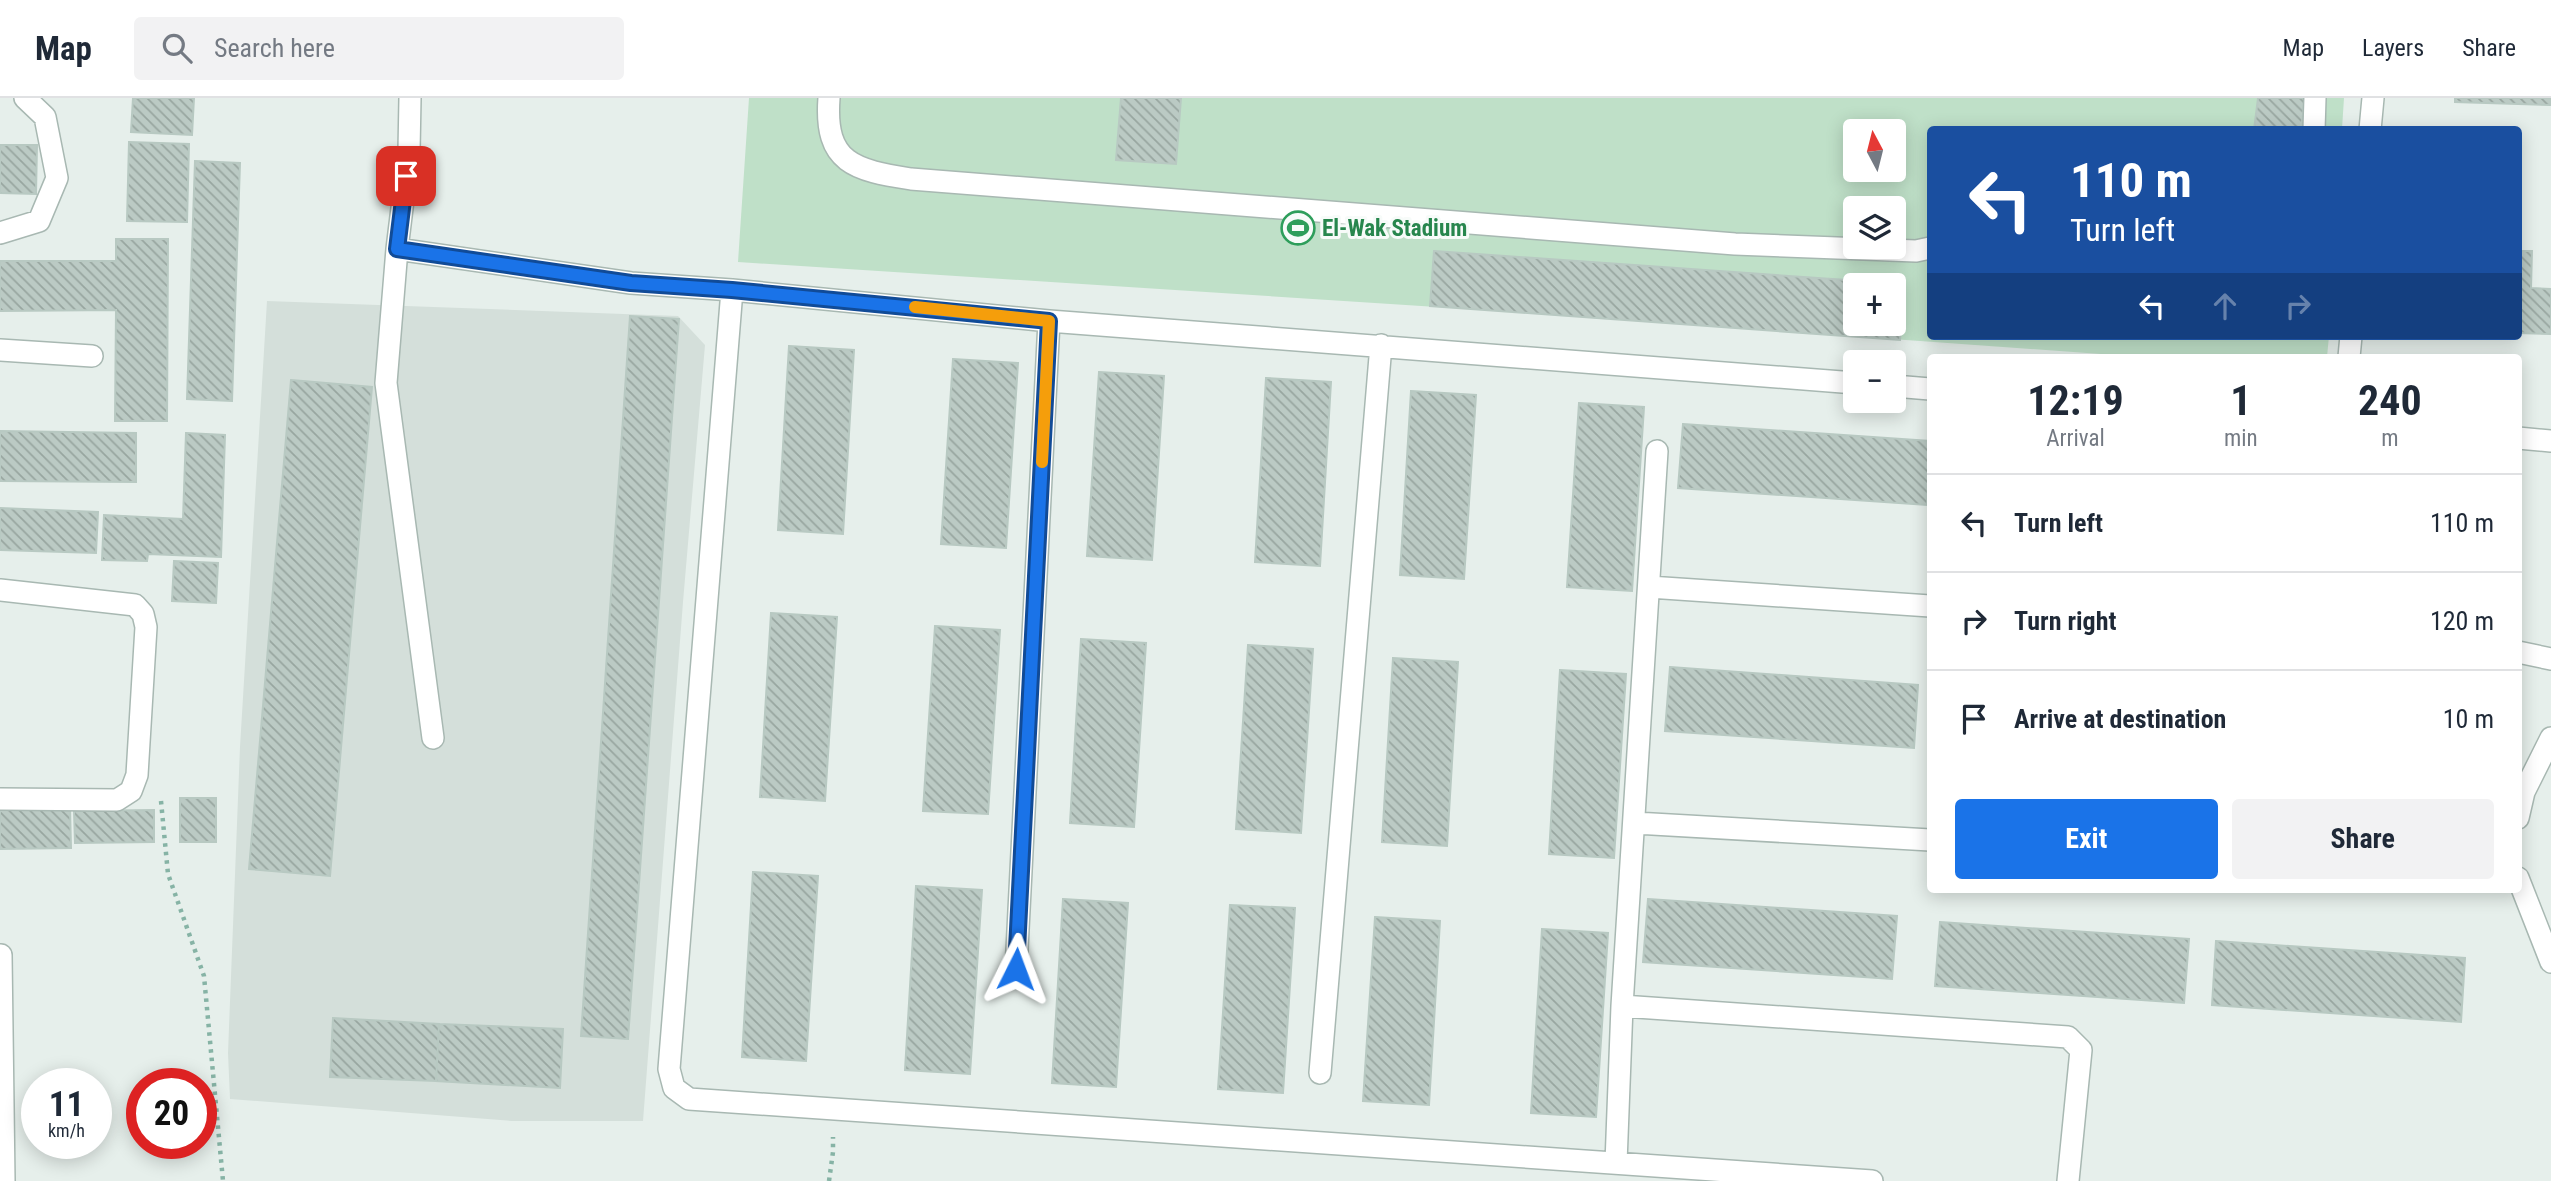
<!DOCTYPE html>
<meta charset="utf-8">
<style>
:root{--surface:#fff;--page:#f2f2f3;--text:#1f2937;--muted:#747a83;--line:#e0e1e3;--accent:#1a73e8}
body{margin:0;font-family:"Roboto Condensed",sans-serif;background:var(--page);color:var(--text);height:100vh;display:flex;flex-direction:column;font-size:26px;white-space:nowrap}
*{box-sizing:border-box;margin:0}
p{font-size:23px;color:var(--muted)}
.icon{flex:none;width:38px;height:38px;fill:none;stroke:currentColor;stroke-width:2;stroke-linecap:round;stroke-linejoin:round}
.map{position:relative;flex:1;overflow:hidden}
.side{position:absolute;left:1927px;top:256px;width:595px;height:539px;display:flex;flex-direction:column;background:var(--surface);border-radius:7px;box-shadow:0 4px 18px #0003}
.side>*{flex:none}
.hud{position:absolute;left:1927px;top:28px;width:595px;height:214px;border-radius:7px;box-shadow:0 4px 18px #0003;background:#1a4fa0;color:#fff;overflow:hidden}
.needle{width:46px;rotate:353deg}
.buttons{position:absolute;left:1843px;top:21px;display:grid;gap:14px}
.buttons a{display:grid;place-items:center;width:63px;height:63px;border-radius:7px;background:var(--surface);box-shadow:0 4px 18px #0003;font-size:35px}
.speed{position:absolute;left:21px;top:970px;display:flex;gap:14px;font-size:35px;font-weight:700;text-align:center}
.speed>*{display:grid;place-content:center;width:91px;height:91px;border-radius:50%;background:var(--surface);box-shadow:0 4px 18px #0003;line-height:1}
.speed small{font-size:18px;font-weight:400}
.speed .limit{border:10px solid #d22;background:#fff;color:#111}
.pin{position:absolute;display:grid;place-items:center;width:60px;height:60px;color:#fff;margin:-30px;border-radius:14px;box-shadow:0 4px 10px #0006}
.me{position:absolute;width:77px;margin:-38px;rotate:3deg;stroke-linejoin:round;filter:drop-shadow(0 0 5px #0008)}
.turn{display:flex;align-items:center;gap:24px;height:147px;padding:0 28px;font-size:32px}
.turn .icon{width:91px;height:91px;stroke-width:2.5}
.turn b{display:block;font-size:49px;line-height:60px}
.lanes{display:flex;align-items:center;height:66px;padding:0 28px;background:#0003;justify-content:center;gap:35px;direction:ltr}
.lanes .off{opacity:.35}
.eta{display:flex;justify-content:space-evenly;align-items:center;height:119px;text-align:center}
.eta b{font-size:42px;font-weight:700;line-height:49px}
.cta{display:flex;gap:14px;margin-top:auto;padding:14px 28px}
.cta a{flex:1;height:80px;border-radius:7px;background:var(--accent);color:#fff;font-size:28px;font-weight:700;line-height:80px;text-align:center}
.cta a+a{background:var(--page);color:var(--text)}
ul{padding:0;list-style:none}
li{display:flex;align-items:center;gap:21px;height:98px;padding:0 28px;border-top:2px solid var(--line)}
li div{flex:1}
li b{display:block;font-size:26px}
li em{font-style:normal}
header{display:flex;align-items:center;gap:42px;box-sizing:border-box;height:98px;padding:0 35px;background:var(--surface);border-bottom:2px solid var(--line)}
header strong{font-size:33px}
nav{display:flex;gap:38px;margin-inline-start:auto;font-size:24px}
.search{width:490px;height:63px;background:var(--page);display:flex;align-items:center;gap:18px;box-sizing:border-box;padding:0 24px;border-radius:7px;color:var(--muted);font-size:26px}
.map>svg:first-child{display:block}
.built{fill:#d4dfda}
.pitch{fill:#bfe0c8;fill-rule:evenodd}
.building{fill:url(#building-back-hatch);stroke:#b8c9c2;stroke-width:2;fill-rule:evenodd}
.lines{fill:none;stroke-linecap:round;stroke-linejoin:round}
.minor-casing{stroke:#a8b8b2;stroke-width:24}
.path{stroke:#86b3a5;stroke-width:4.5;stroke-dasharray:3.5 5;stroke-linecap:butt}
.minor{stroke:#fff;stroke-width:21}
.route-casing{stroke:#114b97;stroke-width:18}
.route{stroke:#1a73e8;stroke-width:12}
.slow{stroke:#f59e0b;stroke-width:12}
.labels{text-anchor:middle;dominant-baseline:central;stroke-width:6;stroke-linejoin:round;paint-order:stroke}
.leisure-label{font-size:23px;font-weight:bold;fill:#27864d;stroke:#f7fbf9;text-anchor:start}
</style>
<header>
<strong>Map</strong>
<div class="search"><svg class="icon" aria-label="search" viewBox="0 0 24 24"><circle cx="10" cy="10" r="6"/><path d="M15 15l6 6"/></svg>Search here</div>
<nav><a>Map</a><a>Layers</a><a>Share</a></nav>
</header>
<div class="map">
<svg width="2551" height="1083" viewBox="0 0 2551 1083">
<defs>
<pattern id="building-back-hatch" width="6" height="6" patternUnits="userSpaceOnUse" patternTransform="scale(1.75)"><rect width="6" height="6" fill="#bbcac4"/><path d="M-1 5l2 2M0 0l6 6M5-1l2 2" fill="none" stroke="#98a6a0"/></pattern>
</defs>
<rect width="100%" height="100%" fill="#e6efeb"/>
<path class="built" d="M267,203l411,15 27,29 -22,257 -40,519h-131l-282,-22 -2,-46 12,-306z"/>
<path class="pitch" d="M749,0h1595l-2,31 -412,1v206h399l-2,21h-185l-595,-43 -809,-52zM1855,33h39v39h-39zM1855,110h39v39h-39zM1855,187h39v39h-39z"/>
<path class="building" d="M133,0h61l-2,37 -61,-3z
M1121,0h60l-5,66 -60,-4z
M2258,0h47l-4,32h-47z
M2455,0h96v7l-96,-3z
M129,44l60,2 -2,78 -60,-1z
M0,47h37l-1,49 -36,-1z
M195,63l45,2 -8,238 -45,-2z
M116,141h52l-1,182h-52l1,-111 -116,1v-50h116z
M1434,153l470,33 -4,56 -470,-34zM1855,187h39v39h-39z
M2518,153h14l-1,37 20,1v45l-33,-1z
M630,218l49,3 -51,720 -47,-3z
M789,248l65,4 -11,184 -65,-4z
M953,261l65,4 -12,185 -65,-4z
M1099,274l65,4 -12,184 -65,-4z
M1266,280l65,4 -11,184 -65,-4z
M291,282l81,7 -42,489 -81,-7z
M1411,293l65,4 -12,184 -64,-4z
M1579,305l65,4 -12,184 -65,-4z
M1683,326l247,17 -3,64 -249,-17z
M0,333l136,2v49l-136,-1z
M186,335l39,2 -4,122 -73,-3 -1,7 -45,-1 2,-45 79,4z
M0,410l98,4 -2,41 -96,-3z
M174,463l44,2 -2,40 -44,-2z
M771,515l66,4 -12,184 -65,-4z
M935,528l65,4 -12,184 -65,-3z
M1081,541l65,4 -12,184 -64,-4z
M1248,547l65,4 -12,184 -65,-4z
M1393,560l65,4 -11,184 -65,-4z
M1670,569l248,18 -4,63 -249,-17z
M1560,572l66,4 -12,184 -65,-4z
M180,700h36v44h-36z
M70,709l1,41 -71,1v-41z
M154,712v32l-79,1 -1,-32z
M753,774l65,4 -12,185 -64,-4z
M916,788l66,4 -12,184 -65,-4z
M1063,801l65,4 -12,184 -64,-4z
M1648,801l249,17 -5,63 -249,-17z
M1230,807l65,3 -12,185 -65,-4z
M1375,819l65,4 -11,184 -66,-4z
M1940,824l249,17 -5,64 -249,-17z
M1542,831l66,4 -12,184 -65,-4z
M2216,843l249,17 -4,64 -249,-17z
M333,920l106,6 -3,57 -106,-4z
M439,926l124,5 -3,59 -124,-7z"/>
<g class="lines">
<defs>
<path id="minor" d="M410,0l-1,53 -12,98 -11,134 47,355
M829,0c-5,66 26,72 82,81l824,65 181,7 14,-3
M2314,32l1,-32
M2370,32l3,-32
M0,135l39,-12 18,-43 -12,-61 -20,-19
M397,151l234,34 101,7 317,31 806,62
M732,192l-63,779 5,19 15,11 1183,82
M0,252l92,6
M2349,259l2,-21
M1894,288l36,3
M2518,340l33,3
M1649,489l281,19
M0,492l135,15 8,9 3,13 -9,148 -6,16 -14,9 -117,-1
M2518,554l33,7
M2518,720l6,-26 27,-54
M1635,725l295,17
M2518,780l33,84
M1,857l3,226
M1016,871l33,-648
M1622,908l446,31 13,13 -13,131
M1320,975l61,-728
M1616,1065l6,-157 35,-555"/>
</defs>
<use href="#minor" class="minor-casing"/>
<path class="path" d="M161,703l7,73 36,102 19,205
M829,1083l4,-29v-15"/>
<use href="#minor" class="minor"/>
</g>
<g class="lines">
<defs>
<path id="route" d="M406,78l-9,73 234,34 101,7 317,31 -33,648"/>
</defs>
<use href="#route" class="route-casing"/>
<use href="#route" class="route"/>
<path class="slow" d="M915,209l134,14 -7,141"/>
</g>
<defs>
<symbol id="stadium-ring" viewBox="-11 -11 22 22"><circle r="9.5" fill="#f7fbf9" stroke="#2e9e5b" stroke-width="1.5"/><path d="M0-5a6.5 5 0 1 0 0 10a6.5 5 0 1 0 0-10ZM-3.5-1.8h7v3.6h-7Z" fill="#2e9e5b"/></symbol>
</defs>
<g fill-rule="evenodd">
<use href="#stadium-ring" x="1279" y="111" width="38" height="38"/>
</g>
<g class="labels">
<g class="leisure-label">
<text x="1322" y="130">El-Wak Stadium</text>
</g>
</g>
</svg>
<div class="buttons">
<a><svg class="needle" viewBox="-14 -14 28 28"><path d="M0-13l5 13h-10z" fill="#e53935"/><path d="M0 13l5-13h-10z" fill="#747a83"/></svg></a>
<a><svg class="icon" aria-label="layers" viewBox="0 0 24 24"><path d="M12 4l9 5-9 5-9-5zM3 14l9 5 9-5"/></svg></a>
<a>+</a>
<a>−</a>
</div>
<div class="speed"><div>11<small>km/h</small></div><div class="limit">20</div></div>
<div class="pin" style="left:406px;top:78px;background:#d93025"><svg class="icon" aria-label="arrive" viewBox="0 0 24 24"><path d="M6 21V4h12l-3 4 3 4H6"/></svg></div>
<svg class="me" style="left:1016px;top:871px" viewBox="-20 -20 40 40"><path d="M0-17L14 15 0 8-14 15z" fill="#1a73e8" stroke="#fff" stroke-width="4"/></svg>
<div class="hud">
<div class="turn"><svg class="icon" aria-label="left" viewBox="0 0 24 24"><path d="M17 20v-9H6M10 6l-5 5 5 5"/></svg><div><b>110 m</b>Turn left</div></div>
<div class="lanes"><svg class="icon" aria-label="left" viewBox="0 0 24 24"><path d="M17 20v-9H6M10 6l-5 5 5 5"/></svg><svg class="icon off" aria-label="ahead" viewBox="0 0 24 24"><path d="M12 20V5M6 11l6-6 6 6"/></svg><svg class="icon off" aria-label="right" viewBox="0 0 24 24"><path d="M7 20v-9h11M14 6l5 5-5 5"/></svg></div>
</div>
<section class="side">
<div class="eta">
<div><b>12:19</b><p>Arrival</p></div>
<div><b>1</b><p>min</p></div>
<div><b>240</b><p>m</p></div>
</div>
<ul>
<li><svg class="icon" aria-label="left" viewBox="0 0 24 24"><path d="M17 20v-9H6M10 6l-5 5 5 5"/></svg><div><b>Turn left</b></div><em>110 m</em></li>
<li><svg class="icon" aria-label="right" viewBox="0 0 24 24"><path d="M7 20v-9h11M14 6l5 5-5 5"/></svg><div><b>Turn right</b></div><em>120 m</em></li>
<li><svg class="icon" aria-label="arrive" viewBox="0 0 24 24"><path d="M6 21V4h12l-3 4 3 4H6"/></svg><div><b>Arrive at destination</b></div><em>10 m</em></li>
</ul>
<div class="cta"><a>Exit</a><a>Share</a></div>
</section>
</div>
